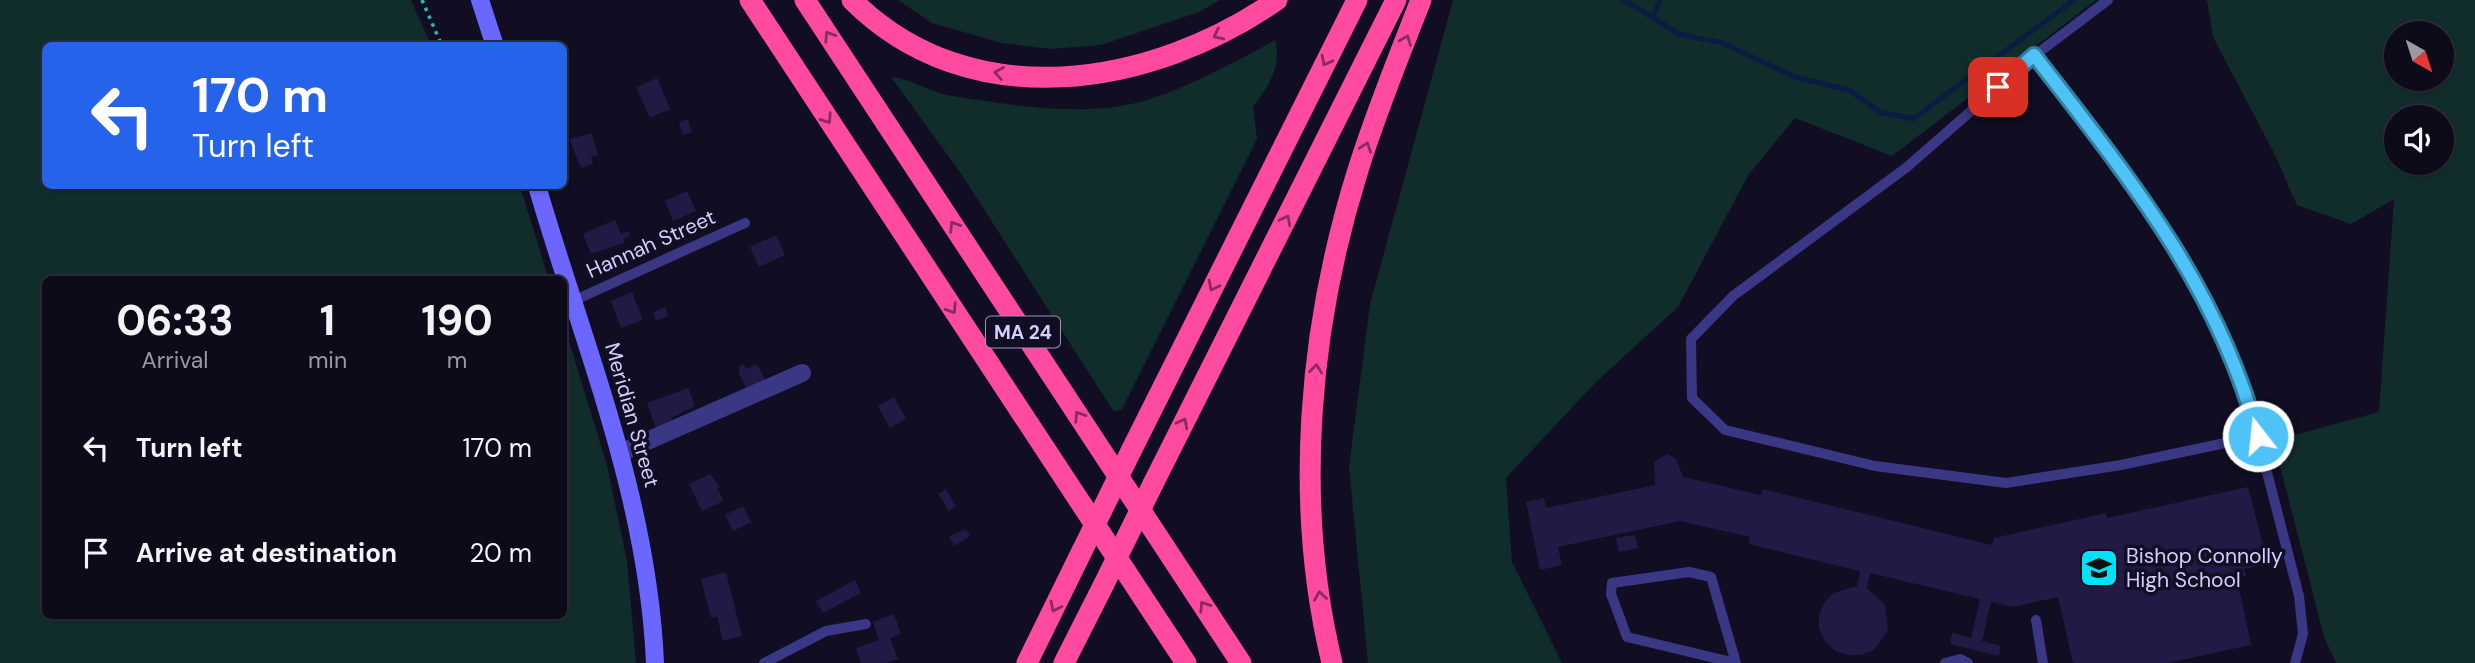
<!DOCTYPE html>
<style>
:root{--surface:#0d0a1a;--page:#1b1827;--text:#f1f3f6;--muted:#9a9aa2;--line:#2d2b39}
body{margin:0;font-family:"DM Sans",sans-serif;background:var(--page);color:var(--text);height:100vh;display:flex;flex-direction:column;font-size:26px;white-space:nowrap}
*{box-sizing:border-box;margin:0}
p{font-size:23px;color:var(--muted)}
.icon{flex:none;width:38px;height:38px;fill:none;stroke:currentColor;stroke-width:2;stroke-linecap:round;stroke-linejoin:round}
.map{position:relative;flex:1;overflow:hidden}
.panel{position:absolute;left:42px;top:276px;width:525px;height:343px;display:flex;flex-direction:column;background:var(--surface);border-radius:10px;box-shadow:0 2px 5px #0004,0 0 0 2px var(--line)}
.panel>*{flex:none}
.banner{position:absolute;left:42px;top:42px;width:525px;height:147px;border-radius:10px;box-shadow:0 2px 5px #0004,0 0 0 2px var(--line);background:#2563eb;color:#fff;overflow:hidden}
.needle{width:46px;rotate:141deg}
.buttons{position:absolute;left:2384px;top:21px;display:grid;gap:14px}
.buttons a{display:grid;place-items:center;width:70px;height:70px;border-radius:50%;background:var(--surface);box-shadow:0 2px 5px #0004,0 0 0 2px var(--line);font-size:35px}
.pin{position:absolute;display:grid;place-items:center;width:60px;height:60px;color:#fff;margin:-30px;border-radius:14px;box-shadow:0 4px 10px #0006}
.me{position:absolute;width:77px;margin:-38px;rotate:344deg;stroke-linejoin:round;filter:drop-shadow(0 0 5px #0008)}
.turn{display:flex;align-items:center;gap:24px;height:147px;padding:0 35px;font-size:32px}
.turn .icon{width:91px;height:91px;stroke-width:2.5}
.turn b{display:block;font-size:49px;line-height:60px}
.eta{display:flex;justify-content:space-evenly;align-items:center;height:119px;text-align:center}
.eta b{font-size:42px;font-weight:700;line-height:49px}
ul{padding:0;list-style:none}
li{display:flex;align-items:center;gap:21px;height:105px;padding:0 35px}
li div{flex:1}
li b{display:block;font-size:26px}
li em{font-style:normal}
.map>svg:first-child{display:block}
.green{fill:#102d2c;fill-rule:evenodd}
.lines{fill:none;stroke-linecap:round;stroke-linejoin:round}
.stream{stroke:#081d41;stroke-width:5}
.building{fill:#221945}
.path{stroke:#2bb8b0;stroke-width:3.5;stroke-dasharray:3.5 5;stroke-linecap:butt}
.lane{stroke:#3a3784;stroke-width:10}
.street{stroke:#3a3784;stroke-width:18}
.secondary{stroke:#6b66ff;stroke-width:18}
.highway{stroke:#ff4aa0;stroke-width:21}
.highway-bridge{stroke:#ff4aa0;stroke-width:21}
.oneway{stroke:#882c62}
.route-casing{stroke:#337fa1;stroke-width:18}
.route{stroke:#4fc3f7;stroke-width:12}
.labels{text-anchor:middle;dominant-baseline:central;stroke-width:7;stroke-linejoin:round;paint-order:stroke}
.shield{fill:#110d23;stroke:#9a95bd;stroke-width:2}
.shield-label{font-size:19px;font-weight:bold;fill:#d5cfff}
.street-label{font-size:21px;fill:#d5cfff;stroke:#110d23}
.poi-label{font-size:21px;fill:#d5cfff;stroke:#110d23;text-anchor:start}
</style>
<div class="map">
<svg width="2475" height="663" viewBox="0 0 2475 663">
<rect width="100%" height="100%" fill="#110d23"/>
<path class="green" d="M0,0h411l20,45 -385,1v140h474l29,94h-503v336h518v-291l43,140 20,96 9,102h-636z
M898,0h322l-21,12 -98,33 -50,4 -49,-6 -70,-20z
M1453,0h643l-204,156 -97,-38 -46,56 -71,133 -83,76 -89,95 6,84 50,101h-194l-19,-196 21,-163z
M2207,0h268v663h-139l-12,-26 -47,-183 1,-8 13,-10 88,-24 15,-213 -43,25 -54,-19 -23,-52 -61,-116zM2396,33h45v46h-45zM2396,117h45v46h-45z
M1275,40c7,28 -6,45 -22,67l4,32 -135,270 -8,3 -152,-237 -71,-98c22,2 39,16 61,19 61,9 131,22 192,5 45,-14 90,-38 131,-61z"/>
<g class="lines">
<path class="stream" d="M1624,0l55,34 43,9 73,34 54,13 31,22 33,7 161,-119
M1653,18l7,-18"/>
</g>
<path class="building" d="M657,78l13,31 -20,9 -14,-31z
M688,119l4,13 -9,3 -4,-13z
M592,133l6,22 -7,2 2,7 -12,4 -12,-29z
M687,191l9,20 -23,10 -8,-20z
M615,220l6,14 7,-3 2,5 -7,3 1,4 -33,11 -8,-20z
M776,235l9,20 -26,12 -9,-20z
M632,292l11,28 -22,8 -10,-27z
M665,307l3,9 -12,5 -3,-9z
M744,364l2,5 11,-5 11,22 -19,8 -10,-21v-7z
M688,388l7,18 -24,12 2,5 -17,6 -9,-26z
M894,397l12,22 -16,9 -12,-22z
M1667,454l9,5 7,18 78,18 2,-6 229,56 2,-7 112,-25 1,5 141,-31 20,77 -24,5 2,7 -9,2 14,67 -83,18h-95l-15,-66 -45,10 -22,-5 -9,39 19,5 -2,10 -49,-12 2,-11 19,5 9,-39 -110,-26 -3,15 18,17 3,25 -14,20 -13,5h-13l-13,-4 -10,-10 -6,-12v-13l5,-13 9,-10 24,-7 3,-15 -112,-27 2,-7 -70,-16 -122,26 4,18 -22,5 -14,-68 18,-4 2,10 109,-23 -1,-23z
M710,474l10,13 -3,1 7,13 -22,10 -13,-27z
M946,489l10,17 -7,5 -11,-17z
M743,506l8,16 -18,9 -8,-16z
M966,529l4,7 -16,10 -5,-10z
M1635,535l3,13 -19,4 -3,-14z
M726,572l16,64 -19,5 -6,-25 -6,2 -10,-39z
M855,580l6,13 -38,20 -7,-12z
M894,614l7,20 -11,4 8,21 -13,4h-24l-5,-15 23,-8 -6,-18z"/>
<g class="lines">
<path class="path" d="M422,0l20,46"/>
<path class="lane" d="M2108,0l-74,56 103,131 57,90 53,118 52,201 4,38 -8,29
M2034,56l-127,111 -174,129 -42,43 1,59 33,32 150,36 131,17 115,-18 137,-29
M573,301l172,-78
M1689,572l22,5 25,86 -109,-26 -16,-43 1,-11z
M2036,620l7,43
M764,663l62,-32 40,-7
M1945,663l15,-4 8,4"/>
<path class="street" d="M620,453l182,-80"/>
<path class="secondary" d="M480,0l15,46
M537,186c46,158 111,310 118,477"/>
<path class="highway" d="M750,0l436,663
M805,0l436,663
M852,0c118,118 300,87 425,0
M1131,451l226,-451
M1153,484l243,-484
M1027,663l55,-112
M1064,663l40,-79
M1332,663c-39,-161 -23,-337 26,-493 18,-58 41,-114 63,-170"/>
<path class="highway-bridge" d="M1082,551l49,-100
M1104,584l49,-100"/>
</g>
<defs><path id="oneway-chevron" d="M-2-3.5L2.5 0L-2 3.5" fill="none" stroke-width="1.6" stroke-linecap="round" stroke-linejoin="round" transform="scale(1.75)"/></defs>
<g class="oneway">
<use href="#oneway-chevron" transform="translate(1218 35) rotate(154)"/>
<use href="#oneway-chevron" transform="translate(829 36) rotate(-123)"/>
<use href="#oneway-chevron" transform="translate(1406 40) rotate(-69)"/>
<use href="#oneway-chevron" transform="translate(1326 61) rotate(117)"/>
<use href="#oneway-chevron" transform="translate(999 73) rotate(-170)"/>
<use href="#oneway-chevron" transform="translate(827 119) rotate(57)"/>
<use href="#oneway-chevron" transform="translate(1366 147) rotate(-71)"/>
<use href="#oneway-chevron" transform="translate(1286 220) rotate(-63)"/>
<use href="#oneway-chevron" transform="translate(954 226) rotate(-123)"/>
<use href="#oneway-chevron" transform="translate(1213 286) rotate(117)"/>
<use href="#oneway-chevron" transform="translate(952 309) rotate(57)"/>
<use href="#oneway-chevron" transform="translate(1316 369) rotate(-84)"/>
<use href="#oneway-chevron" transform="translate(1079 416) rotate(-123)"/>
<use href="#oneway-chevron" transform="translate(1183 423) rotate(-63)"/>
<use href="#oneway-chevron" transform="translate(1320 596) rotate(-98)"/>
<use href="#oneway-chevron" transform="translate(1204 606) rotate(-123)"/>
<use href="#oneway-chevron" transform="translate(1055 607) rotate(116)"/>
</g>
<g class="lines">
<defs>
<path id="route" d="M1998,87l36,-32c94,122 183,229 224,381"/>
</defs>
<use href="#route" class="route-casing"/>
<use href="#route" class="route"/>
</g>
<defs>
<symbol id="school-square" viewBox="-11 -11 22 22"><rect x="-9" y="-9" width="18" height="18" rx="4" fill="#00e1fa" stroke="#110d23"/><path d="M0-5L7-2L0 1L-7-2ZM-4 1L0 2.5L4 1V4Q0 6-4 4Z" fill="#111"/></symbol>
</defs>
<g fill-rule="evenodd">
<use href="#school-square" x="2077" y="546" width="44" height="44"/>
</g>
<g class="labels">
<rect class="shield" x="986" y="316.5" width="74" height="31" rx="5"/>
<g class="shield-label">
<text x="1023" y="332">MA 24</text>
</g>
<g class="street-label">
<text transform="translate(651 244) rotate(-24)">Hannah Street</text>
<text transform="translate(632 415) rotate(74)">Meridian Street</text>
</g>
<g class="poi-label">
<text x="2126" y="556">Bishop Connolly<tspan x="2126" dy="24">High School</tspan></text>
</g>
</g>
</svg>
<div class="buttons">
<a><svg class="needle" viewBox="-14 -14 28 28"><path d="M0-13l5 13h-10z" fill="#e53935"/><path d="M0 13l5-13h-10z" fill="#9a9aa2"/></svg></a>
<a><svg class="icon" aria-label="sound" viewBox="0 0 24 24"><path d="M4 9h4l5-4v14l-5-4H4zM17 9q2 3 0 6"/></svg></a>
</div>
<div class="pin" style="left:1998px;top:87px;background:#d93025"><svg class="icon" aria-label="arrive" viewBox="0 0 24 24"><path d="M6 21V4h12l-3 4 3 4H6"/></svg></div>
<svg class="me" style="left:2258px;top:436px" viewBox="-20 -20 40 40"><circle r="17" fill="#4fc3f7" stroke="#fff" stroke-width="3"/><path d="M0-11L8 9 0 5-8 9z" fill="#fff"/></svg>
<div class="banner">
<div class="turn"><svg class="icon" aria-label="left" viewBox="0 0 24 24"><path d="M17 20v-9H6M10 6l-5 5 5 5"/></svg><div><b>170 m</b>Turn left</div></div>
</div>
<section class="panel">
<div class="eta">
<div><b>06:33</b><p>Arrival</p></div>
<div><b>1</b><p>min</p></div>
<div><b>190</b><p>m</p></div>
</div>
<ul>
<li><svg class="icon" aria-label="left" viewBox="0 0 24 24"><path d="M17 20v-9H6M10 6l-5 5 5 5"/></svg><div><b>Turn left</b></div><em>170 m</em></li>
<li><svg class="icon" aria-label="arrive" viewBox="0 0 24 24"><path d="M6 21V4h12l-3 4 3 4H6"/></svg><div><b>Arrive at destination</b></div><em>20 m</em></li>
</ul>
</section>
</div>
